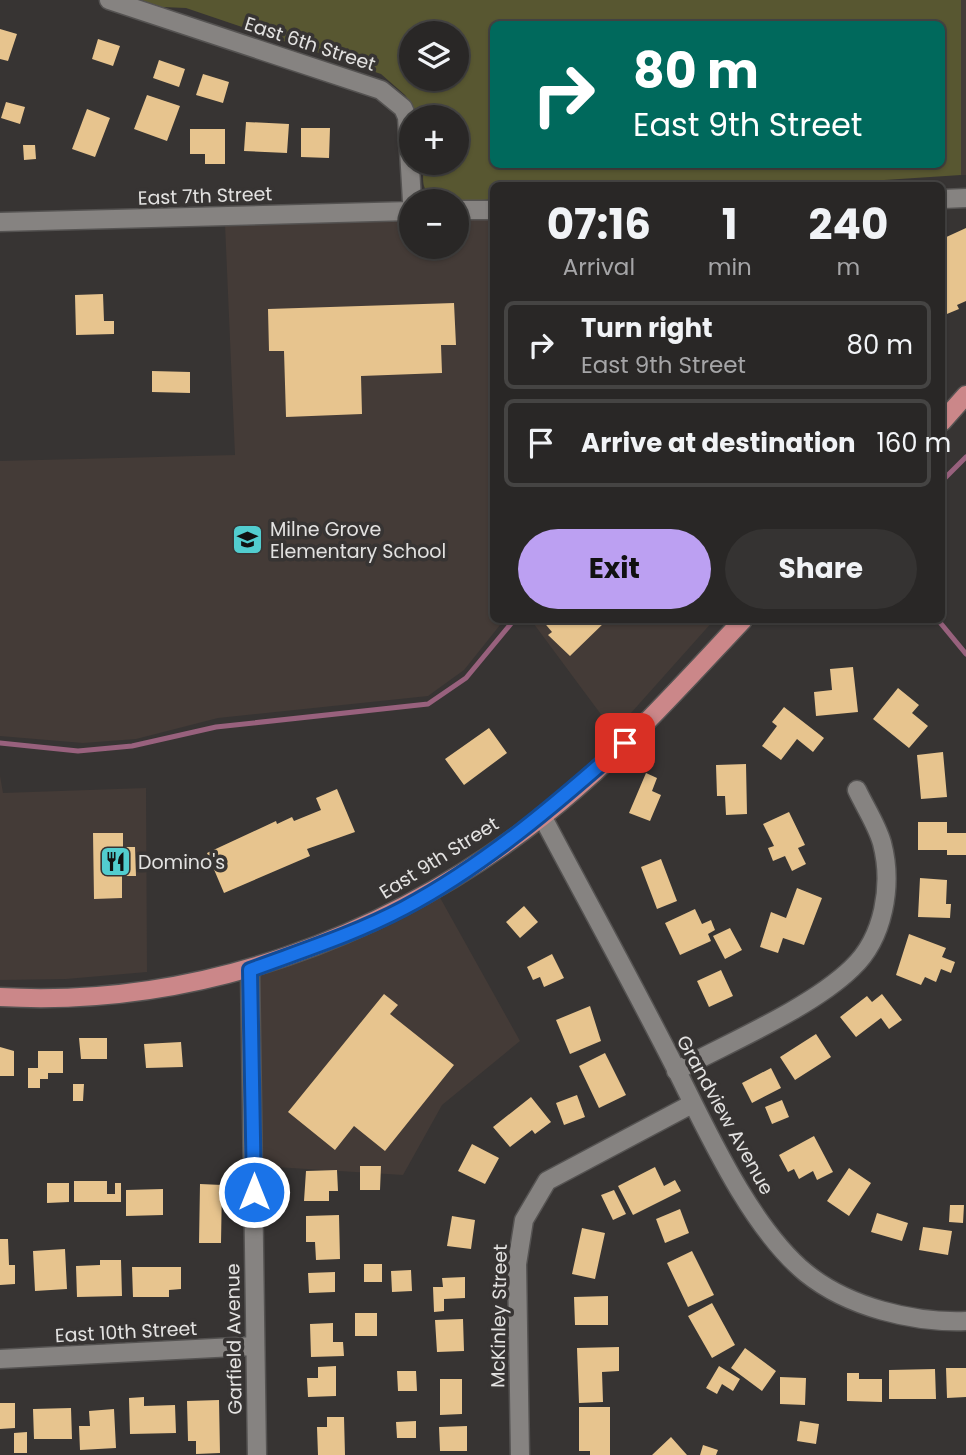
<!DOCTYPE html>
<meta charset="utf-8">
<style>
:root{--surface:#292726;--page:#353332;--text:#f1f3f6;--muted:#a5a5a7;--line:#454443;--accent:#bca0f2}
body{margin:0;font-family:Poppins,sans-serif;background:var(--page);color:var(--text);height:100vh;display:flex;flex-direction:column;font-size:26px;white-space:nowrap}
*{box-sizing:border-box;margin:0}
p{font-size:23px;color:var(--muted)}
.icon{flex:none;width:38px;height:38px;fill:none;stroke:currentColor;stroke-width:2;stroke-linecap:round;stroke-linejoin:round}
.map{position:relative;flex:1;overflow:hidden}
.side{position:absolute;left:490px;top:182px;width:455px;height:441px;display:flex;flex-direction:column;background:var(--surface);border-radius:10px;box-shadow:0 2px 5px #0004,0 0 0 2px var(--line)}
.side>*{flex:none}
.hud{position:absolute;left:490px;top:21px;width:455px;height:147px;border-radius:10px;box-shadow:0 2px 5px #0004,0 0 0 2px var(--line);background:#00695c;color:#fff;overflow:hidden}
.fabs{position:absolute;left:399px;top:21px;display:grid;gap:14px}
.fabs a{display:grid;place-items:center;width:70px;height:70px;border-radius:50%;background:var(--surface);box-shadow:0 2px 5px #0004,0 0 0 2px var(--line);font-size:35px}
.pin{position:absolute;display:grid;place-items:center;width:60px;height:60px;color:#fff;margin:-30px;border-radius:14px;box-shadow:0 4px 10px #0006}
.me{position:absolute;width:77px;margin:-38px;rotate:0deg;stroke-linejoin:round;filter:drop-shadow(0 0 5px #0008)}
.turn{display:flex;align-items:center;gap:24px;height:147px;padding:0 28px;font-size:32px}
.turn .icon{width:91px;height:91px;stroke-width:2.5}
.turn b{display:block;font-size:49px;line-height:60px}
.eta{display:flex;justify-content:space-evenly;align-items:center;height:119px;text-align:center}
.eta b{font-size:42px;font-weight:700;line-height:49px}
.primary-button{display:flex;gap:14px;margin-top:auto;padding:14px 28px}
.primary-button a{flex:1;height:80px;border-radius:42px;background:var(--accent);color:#111;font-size:28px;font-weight:700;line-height:80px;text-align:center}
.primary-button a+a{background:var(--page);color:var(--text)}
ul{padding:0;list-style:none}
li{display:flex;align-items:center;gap:21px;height:88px;margin:0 14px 10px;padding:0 14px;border:4px solid var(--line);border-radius:10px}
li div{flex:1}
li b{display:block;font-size:26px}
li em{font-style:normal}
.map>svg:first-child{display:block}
.built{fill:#443b37}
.green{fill:#585731;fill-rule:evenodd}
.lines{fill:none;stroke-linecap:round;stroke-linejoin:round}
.stream{stroke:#98617d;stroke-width:5}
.building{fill:#e7c48e}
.minor-casing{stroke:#555352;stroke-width:21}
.major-casing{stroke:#555352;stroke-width:21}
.minor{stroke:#868381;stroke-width:18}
.major{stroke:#cb8789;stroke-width:18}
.route-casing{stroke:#114b97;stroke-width:18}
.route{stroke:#1a73e8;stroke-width:12}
.labels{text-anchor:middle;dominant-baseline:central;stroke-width:7;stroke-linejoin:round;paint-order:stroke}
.street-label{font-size:19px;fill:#e3e2e1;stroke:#373433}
.poi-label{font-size:19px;fill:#e3e2e1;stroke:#373433;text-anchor:start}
</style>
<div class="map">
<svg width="966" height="1455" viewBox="0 0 966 1455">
<rect width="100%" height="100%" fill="#373433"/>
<path class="built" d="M961,0h5v175h-5z
M493,219l1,401h10l-40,50 -36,26 -210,22 -82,21 -53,4 -83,-7v-275l235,-6 -10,-231 186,-3v26h46v-27z
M531,620h183l-100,112z
M0,776l3,17 143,-5 1,184 -81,7 -66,1z
M438,894l82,147 -78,64 -39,70 -144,-9v-194z"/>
<path class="green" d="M141,0h820v175l-169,11h-298l-1,13c-18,1 -62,11 -69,-13 -2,-7 0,-16 -1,-23h34v-46h-37l-15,-22 -24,-21 -195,-66 -24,-1zM494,24h448v140h-448zM411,33h46v46h-46z"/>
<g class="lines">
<path class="stream" d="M942,481l24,-24
M938,620l28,34
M0,743l78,8 54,-5 84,-19 212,-23 38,-26 48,-58"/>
</g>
<path class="building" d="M0,29l17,5 -9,27 -8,-2z
M98,39l22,7 -7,20 -21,-7z
M159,60l26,9 -6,18 -26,-9z
M203,74l26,8 -6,21 -27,-8z
M147,95l33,11 -13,35 -33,-12z
M6,102l19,5 -5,17 -19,-6z
M87,109l23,9 -15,39 -23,-8z
M246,122l43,2 -2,29 -43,-2z
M301,128h29l-1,30 -28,-1z
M190,129h35v35h-20v-10h-15z
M23,145h12l1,14 -12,1z
M966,228v73l-9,4 2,4 -17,7v-77z
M103,294l1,27h10v13l-38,1 -1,-40z
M454,303l2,42h-15l1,28 -81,3 1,38 -76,3 -2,-66h-15l-1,-42z
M152,371l38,1v21l-38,-1z
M542,620h65l-37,36 -22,-21 4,-3z
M853,667l5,45 -42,4 -2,-24 18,-2 -2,-21z
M898,688l21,17 -7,8 16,13 -19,22 -36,-29z
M784,707l40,31 -11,14 -16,-13 -16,21 -19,-14 15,-20 -5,-4z
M489,728l18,25 -43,32 -19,-26z
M943,752l4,45 -26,2 -4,-44z
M746,764l1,50 -21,1 -1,-19h-8l-1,-31z
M646,773l11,5 -5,13 9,4 -11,26 -21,-8z
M337,789l18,43 -48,17 3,7 -86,37 -17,-40 69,-32 1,3 15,-7 2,4 27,-11 -5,-12z
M789,812l16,33 -7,3 8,16 -14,7 -7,-15 -12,5 -5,-13 6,-2 -11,-22z
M918,822h29v11h19v22h-19v-5h-29z
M93,833h30v14h12l1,29h-14v22l-28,1z
M661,859l16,42 -20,8 -16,-42z
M920,878l27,2 -1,24h5l-1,14 -32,-1z
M797,888l25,10 -18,47 -21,-7 -5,15 -18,-6 11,-35 15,6z
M524,906l14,16 -18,16 -14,-16z
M695,909l7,15 9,-4 4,10 -7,4 3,7 -31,14 -15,-32z
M730,928l12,22 -17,9 -12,-23z
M909,934l37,14 -4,9 13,5 -4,11 -10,-4 -5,13 -11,-5 -4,8 -25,-10z
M552,954l12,24 -20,9 -4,-10 -7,3 -6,-13z
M721,970l12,26 -24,11 -12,-26z
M384,994l14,11 -8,9 64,51 -69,86 -31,-25 -19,24 -47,-38z
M882,994l20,26 -13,9 -8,-11 -25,19 -16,-20 27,-21 5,6z
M590,1006l11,35 -31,13 -14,-34z
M816,1034l15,23 -36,23 -15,-23z
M79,1038h28v21h-26z
M181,1042l2,25 -37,1 -2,-24z
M0,1047l14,4v25h-14z
M38,1051h25v22h-15v6h-8v9h-12v-20h10z
M605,1053l21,42 -27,13 -20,-42z
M771,1068l10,20 -29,15 -10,-20z
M73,1084h11l-1,17h-10z
M577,1095l8,22 -21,8 -8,-22z
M531,1097l20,25 -16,12 -3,-4 -22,17 -17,-20z
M782,1100l7,17 -17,7 -7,-17z
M814,1136l19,36 -16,8 -4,-9 -14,8 -5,-10 -6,3 -9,-17z
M472,1144l27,14 -14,26 -27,-13z
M360,1166h21l-1,24h-20z
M655,1167l9,19 11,-6 6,11 -48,24 -15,-29z
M849,1168l22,15 -22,33 -22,-15z
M337,1170l1,21h-9v10h-25l2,-30z
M74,1181h33v13h8v-11h6v19h-47z
M47,1183h22v19l-22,1z
M200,1184l22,1 -1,58h-22z
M163,1189v26l-37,1v-26z
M614,1190l12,24 -13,6 -12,-25z
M950,1205h14l-1,18 -14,-1z
M680,1209l9,24 -24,10 -9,-24z
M877,1213l31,10 -6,18 -31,-9z
M339,1215l1,44 -24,1 -1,-18h-9v-26z
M452,1216l23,4 -4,29 -24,-3z
M923,1227l29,4 -4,24 -29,-5z
M582,1228l23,5 -10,46 -23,-5z
M0,1239h8l1,26h6v19l-15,1z
M65,1249l2,40 -32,2 -2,-40z
M692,1251l22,44 -26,12 -21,-44z
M100,1260h21l1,36 -45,1 -1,-31 24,-1z
M364,1264h18v18h-18z
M132,1267h49v22l-12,1v7h-36z
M411,1270l1,21 -20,1 -1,-21z
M335,1272v20l-26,1 -1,-20z
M465,1277v21l-21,1v12l-10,1 -1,-25h10l-1,-9z
M608,1296v29h-33l-1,-28z
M712,1303l23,42 -23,13 -24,-42z
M355,1313h22v23h-22z
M463,1319l1,32 -27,1 -2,-32z
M333,1323v19h10l1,14 -33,1 -1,-33z
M619,1347v24l-17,1 1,30 -24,1 -2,-55z
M745,1348l31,23 -14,20 -31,-23z
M336,1366v30l-28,1 -1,-19h11v-11z
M719,1366l21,13 -7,12 -11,-7 -5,10 -11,-6z
M946,1368h20v29l-19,1z
M935,1369l1,30h-47v-29z
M397,1371h19l1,20h-19z
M847,1373h12v6h23v23l-35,-1z
M780,1377l26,1 -1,27 -25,-1z
M440,1379h22v35l-22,1z
M144,1397v9l31,-1 1,28 -46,1 -1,-36z
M219,1400l1,53 -24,1v-13h-8l-1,-40z
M0,1403h15v25l-15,1z
M579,1407h31v48h-20v-4h-11z
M71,1408l1,31h-38l-1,-30z
M114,1409l2,39 -36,2 -1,-24h11l-1,-15z
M327,1417h17l1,38h-27l-1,-28h10z
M416,1421v17h-19l-1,-16z
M800,1421l19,3 -3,20 -19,-3z
M467,1426v25h-27l-1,-24z
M27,1432v21h-13v-20z
M671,1437l16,18h-35z
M703,1445l15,5 -2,5h-16z"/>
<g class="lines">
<defs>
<path id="minor" d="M109,0l272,90 22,18 4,9 5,84
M942,199l24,-1
M457,210h37
M0,222l411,-11
M542,816c45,85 91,168 134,253 32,64 75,159 130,204 42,34 107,50 160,48
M250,970l7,485
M676,1071c52,-28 135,-63 176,-103 32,-30 41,-83 30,-125 -5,-18 -17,-36 -25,-53
M0,1359l254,-13
M520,1455l-3,-191 7,-44 23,-39 145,-77"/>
<path id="major" d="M942,422l24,-27
M0,997c197,11 388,-60 542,-180 74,-58 137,-129 201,-197"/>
</defs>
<use href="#minor" class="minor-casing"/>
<use href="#major" class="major-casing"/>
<use href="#minor" class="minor"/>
<use href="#major" class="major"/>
</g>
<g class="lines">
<defs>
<path id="route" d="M254,1192l-4,-222c51,-19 105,-36 154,-62 81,-43 152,-104 221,-165"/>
</defs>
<use href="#route" class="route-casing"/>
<use href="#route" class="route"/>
</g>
<defs>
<symbol id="school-square" viewBox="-11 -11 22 22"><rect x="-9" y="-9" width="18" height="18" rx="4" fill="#52cdcf" stroke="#373433"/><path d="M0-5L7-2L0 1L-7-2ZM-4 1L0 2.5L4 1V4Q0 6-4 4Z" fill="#111"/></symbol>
<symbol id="restaurant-square" viewBox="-11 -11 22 22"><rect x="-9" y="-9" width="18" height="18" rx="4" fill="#52cdcf" stroke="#373433"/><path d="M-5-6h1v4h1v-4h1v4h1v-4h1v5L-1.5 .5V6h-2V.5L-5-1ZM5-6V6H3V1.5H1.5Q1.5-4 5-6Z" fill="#111"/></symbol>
</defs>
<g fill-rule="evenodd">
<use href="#school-square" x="230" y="522" width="35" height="35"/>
<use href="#restaurant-square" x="98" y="844" width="35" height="35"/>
</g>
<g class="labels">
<g class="street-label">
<text transform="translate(310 44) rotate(18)">East 6th Street</text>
<text transform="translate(205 196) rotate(-2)">East 7th Street</text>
<text transform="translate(439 858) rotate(-32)">East 9th Street</text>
<text transform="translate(725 1115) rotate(61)">Grandview Avenue</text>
<text transform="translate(499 1316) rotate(-89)">McKinley Street</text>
<text transform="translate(126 1332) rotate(-3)">East 10th Street</text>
<text transform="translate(234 1339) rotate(-91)">Garfield Avenue</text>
</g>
<g class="poi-label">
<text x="270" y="529">Milne Grove<tspan x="270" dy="22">Elementary School</tspan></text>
<text x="138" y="862">Domino's</text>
</g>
</g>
</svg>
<div class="fabs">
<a><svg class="icon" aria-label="layers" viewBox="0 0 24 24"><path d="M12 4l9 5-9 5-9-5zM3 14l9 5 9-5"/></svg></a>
<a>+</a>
<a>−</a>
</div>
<div class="pin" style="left:625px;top:743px;background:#d93025"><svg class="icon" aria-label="arrive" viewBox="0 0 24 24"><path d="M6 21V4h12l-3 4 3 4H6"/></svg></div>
<svg class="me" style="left:254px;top:1192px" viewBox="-20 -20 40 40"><circle r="17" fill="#1a73e8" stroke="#fff" stroke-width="3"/><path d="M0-11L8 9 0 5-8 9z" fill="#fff"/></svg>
<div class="hud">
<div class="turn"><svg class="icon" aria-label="right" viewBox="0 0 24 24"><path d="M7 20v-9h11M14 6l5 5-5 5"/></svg><div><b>80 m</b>East 9th Street</div></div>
</div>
<section class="side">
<div class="eta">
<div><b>07:16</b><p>Arrival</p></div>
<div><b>1</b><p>min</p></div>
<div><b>240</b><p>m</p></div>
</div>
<ul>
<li><svg class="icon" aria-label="right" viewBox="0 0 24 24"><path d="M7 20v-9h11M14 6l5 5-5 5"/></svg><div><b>Turn right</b><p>East 9th Street</p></div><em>80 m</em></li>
<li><svg class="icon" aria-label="arrive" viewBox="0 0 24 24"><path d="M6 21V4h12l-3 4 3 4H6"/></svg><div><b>Arrive at destination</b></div><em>160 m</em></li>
</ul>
<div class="primary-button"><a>Exit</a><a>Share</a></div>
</section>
</div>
